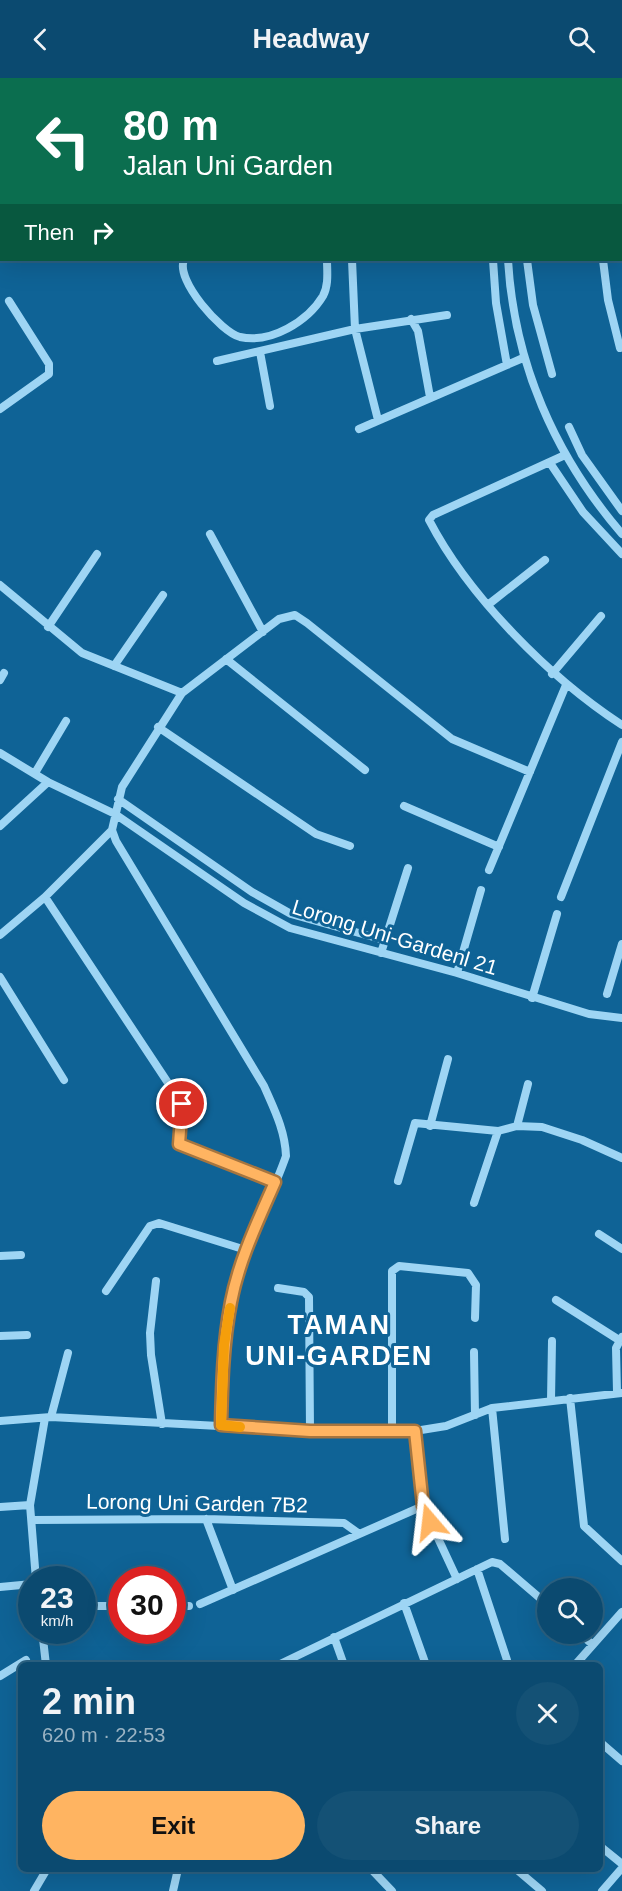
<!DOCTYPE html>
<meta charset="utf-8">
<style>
:root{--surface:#0b4a70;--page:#145175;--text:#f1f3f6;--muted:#9ab3c3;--line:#2b6283;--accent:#ffb461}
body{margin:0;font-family:Helvetica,sans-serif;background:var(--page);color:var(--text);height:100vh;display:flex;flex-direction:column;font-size:22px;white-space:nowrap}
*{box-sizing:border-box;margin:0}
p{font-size:20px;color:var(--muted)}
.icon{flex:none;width:33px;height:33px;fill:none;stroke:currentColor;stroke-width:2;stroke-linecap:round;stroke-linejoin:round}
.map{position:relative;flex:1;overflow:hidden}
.details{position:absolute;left:18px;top:1584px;width:585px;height:210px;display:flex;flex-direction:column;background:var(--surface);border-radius:9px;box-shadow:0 6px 24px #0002,0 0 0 2px var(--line)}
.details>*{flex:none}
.guide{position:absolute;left:0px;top:0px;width:622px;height:183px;box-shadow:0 6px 24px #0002,0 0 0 2px var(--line);background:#0b6e4f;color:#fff;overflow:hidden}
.controls{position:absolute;left:537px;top:1500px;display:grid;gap:12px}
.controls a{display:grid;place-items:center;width:66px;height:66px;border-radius:50%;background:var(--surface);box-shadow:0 6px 24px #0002,0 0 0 2px var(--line);font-size:30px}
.speed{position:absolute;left:18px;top:1488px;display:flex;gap:12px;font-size:30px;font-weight:700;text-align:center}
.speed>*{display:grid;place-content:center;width:78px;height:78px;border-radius:50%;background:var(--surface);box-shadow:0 6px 24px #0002,0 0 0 2px var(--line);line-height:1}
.speed small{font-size:15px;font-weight:400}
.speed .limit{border:9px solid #d22;background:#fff;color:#111}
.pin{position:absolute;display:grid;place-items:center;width:51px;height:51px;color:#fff;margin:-26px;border:3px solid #fff;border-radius:50%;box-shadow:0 2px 6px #0007}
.me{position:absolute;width:66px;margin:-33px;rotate:343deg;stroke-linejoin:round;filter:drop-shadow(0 0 4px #0008)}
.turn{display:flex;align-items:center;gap:21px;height:126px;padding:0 24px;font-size:27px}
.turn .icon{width:78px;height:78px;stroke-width:2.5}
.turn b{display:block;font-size:42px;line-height:51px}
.then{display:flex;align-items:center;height:57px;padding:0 24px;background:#0003;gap:12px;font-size:22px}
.round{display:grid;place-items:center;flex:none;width:63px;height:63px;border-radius:32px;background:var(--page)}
.overview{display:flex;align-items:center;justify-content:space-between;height:102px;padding:0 24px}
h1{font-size:36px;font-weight:700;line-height:45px}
.button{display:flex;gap:12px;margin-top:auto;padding:12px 24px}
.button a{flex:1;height:69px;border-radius:36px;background:var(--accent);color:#111;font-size:24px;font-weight:700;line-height:69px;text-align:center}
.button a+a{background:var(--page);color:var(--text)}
header{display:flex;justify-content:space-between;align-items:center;height:78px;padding:0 24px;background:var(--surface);font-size:27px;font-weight:700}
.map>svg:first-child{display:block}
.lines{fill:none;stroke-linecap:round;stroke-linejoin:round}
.minor{stroke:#9ed5f4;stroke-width:8}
.route-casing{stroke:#a6753f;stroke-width:15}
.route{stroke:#ffb461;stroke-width:10}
.slow{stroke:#f59e0b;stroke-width:10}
.labels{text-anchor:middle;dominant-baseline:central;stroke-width:6;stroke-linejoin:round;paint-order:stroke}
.street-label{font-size:21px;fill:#fff;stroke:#0f6396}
.district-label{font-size:27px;font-weight:bold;letter-spacing:1.5px;fill:#fff;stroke:#0f6396}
</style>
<header><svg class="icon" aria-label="back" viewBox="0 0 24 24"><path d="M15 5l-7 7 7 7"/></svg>Headway<svg class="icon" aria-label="search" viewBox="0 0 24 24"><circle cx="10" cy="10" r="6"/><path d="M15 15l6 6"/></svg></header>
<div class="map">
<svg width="622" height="1813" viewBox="0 0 622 1813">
<rect width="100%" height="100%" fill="#0f6396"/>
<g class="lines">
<path class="minor" d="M228,0l5,2
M294,0l3,2
M343,0l4,2
M188,2l1,-2
M462,2l1,-2
M546,2v-2
M621,48l1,1
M621,66l1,-2
M184,182c-9,20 37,72 56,77 31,7 68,-16 83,-41 6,-11 4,-25 4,-36
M352,182l3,69 23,91
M493,182l3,43 11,62
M508,182c6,103 47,196 114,274
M527,182l6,45 19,69
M603,182l5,40 12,48
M411,241l7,12 12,66
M260,274l10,54
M217,283l138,-32 92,-14
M0,331l49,-35v-10l-40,-63
M569,349l13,28 40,56
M359,351l164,-71
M565,377l-132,60 -4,5c40,77 121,158 193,205
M550,385l33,49 39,42
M210,456l53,98
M0,507l82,68 100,40
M489,526l56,-44
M48,549l49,-73
M226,581l139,111
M114,588l49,-71
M552,596l49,-58
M0,602l4,-7
M158,649l158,107 34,12
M0,675l48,29 67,32 129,89 46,25 167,45 132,41 33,4
M35,695l31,-52
M118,721l134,93 39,22 93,26
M404,728l95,41
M0,748l48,-44
M112,752l4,11 148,245c10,23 21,44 22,70 -15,43 -38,83 -51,128 -14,46 -12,94 -14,141
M489,792l77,-185
M45,819l137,207 -3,40 96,38
M561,819l61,-155
M0,857l45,-38 67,-67 10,-43 60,-94 97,-74 16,-4 12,8 145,116 78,33
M381,875l27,-85
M457,895l24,-83
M0,899l64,103
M607,916l15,-50
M532,920l25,-84
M430,1048l18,-67
M517,1048l11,-42
M398,1103l17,-58 83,8 19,-5 25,1 40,13 40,18
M474,1125l24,-72
M599,1156l23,15
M0,1178l21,-1
M156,1203l-6,52 1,22 11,69
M278,1210l26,4 5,5 1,134
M106,1213l44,-65 9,-3 87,27
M556,1222l63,40
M0,1258l27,-1
M474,1274l1,63
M617,1314l-1,-44 6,-11
M570,1320l14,128 38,35
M551,1322l1,-59
M492,1330l13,131
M51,1339l17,-64
M0,1343l51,-4 259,14h105l31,-5 46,-18 130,-15
M392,1353v-160l7,-5 69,7 8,12 -1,33
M415,1353l8,75 34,73
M0,1429l30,-2
M206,1441l27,71
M32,1442l174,-1 138,4 14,10
M477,1491l30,91
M36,1502l-6,-75 15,-87
M0,1509l32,-3
M404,1525l22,62
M200,1526l223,-98
M82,1528h40
M172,1528h17
M42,1552l4,35
M580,1556l12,10
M334,1559l10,28
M278,1587l214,-103 8,2 48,41
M575,1587l47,-53
M0,1598l26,-16
M600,1664l22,19
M600,1768l22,18
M371,1791l21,22
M516,1791l26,22
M34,1813l13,-22
M173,1813l5,-22
M602,1813l20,-23"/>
</g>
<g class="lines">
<defs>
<path id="route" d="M182,1026l-3,40 96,38c-17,39 -36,78 -44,120 -8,41 -9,82 -10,123l89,6h105l8,75 7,16"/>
</defs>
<use href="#route" class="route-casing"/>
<use href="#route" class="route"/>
<path class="slow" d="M230,1230l-6,37 -3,80 19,2"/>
</g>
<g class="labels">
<g class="street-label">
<text transform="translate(395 859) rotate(17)">Lorong Uni-Gardenl 21</text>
<text transform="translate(197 1425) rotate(1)">Lorong Uni Garden 7B2</text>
</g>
<g class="district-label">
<text x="339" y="1247">TAMAN<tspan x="339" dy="31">UNI-GARDEN</tspan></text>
</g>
</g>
</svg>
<div class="controls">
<a><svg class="icon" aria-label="search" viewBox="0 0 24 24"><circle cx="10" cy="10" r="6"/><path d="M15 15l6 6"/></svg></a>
</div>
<div class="speed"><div>23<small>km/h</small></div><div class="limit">30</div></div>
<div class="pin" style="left:182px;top:1026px;background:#d93025"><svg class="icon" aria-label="arrive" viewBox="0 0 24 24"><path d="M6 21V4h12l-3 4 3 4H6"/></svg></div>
<svg class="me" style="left:430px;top:1444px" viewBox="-20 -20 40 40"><path d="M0-17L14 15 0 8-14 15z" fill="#ffb461" stroke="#fff" stroke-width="4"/></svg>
<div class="guide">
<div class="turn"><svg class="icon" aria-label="left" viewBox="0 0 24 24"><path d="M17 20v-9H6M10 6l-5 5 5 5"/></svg><div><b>80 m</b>Jalan Uni Garden</div></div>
<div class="then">Then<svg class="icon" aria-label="right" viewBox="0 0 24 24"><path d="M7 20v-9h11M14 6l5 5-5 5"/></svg></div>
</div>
<section class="details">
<div class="overview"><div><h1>2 min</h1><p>620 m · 22:53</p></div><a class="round"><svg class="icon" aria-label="close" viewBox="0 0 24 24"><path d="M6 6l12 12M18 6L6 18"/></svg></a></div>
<div class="button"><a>Exit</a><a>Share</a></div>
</section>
</div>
